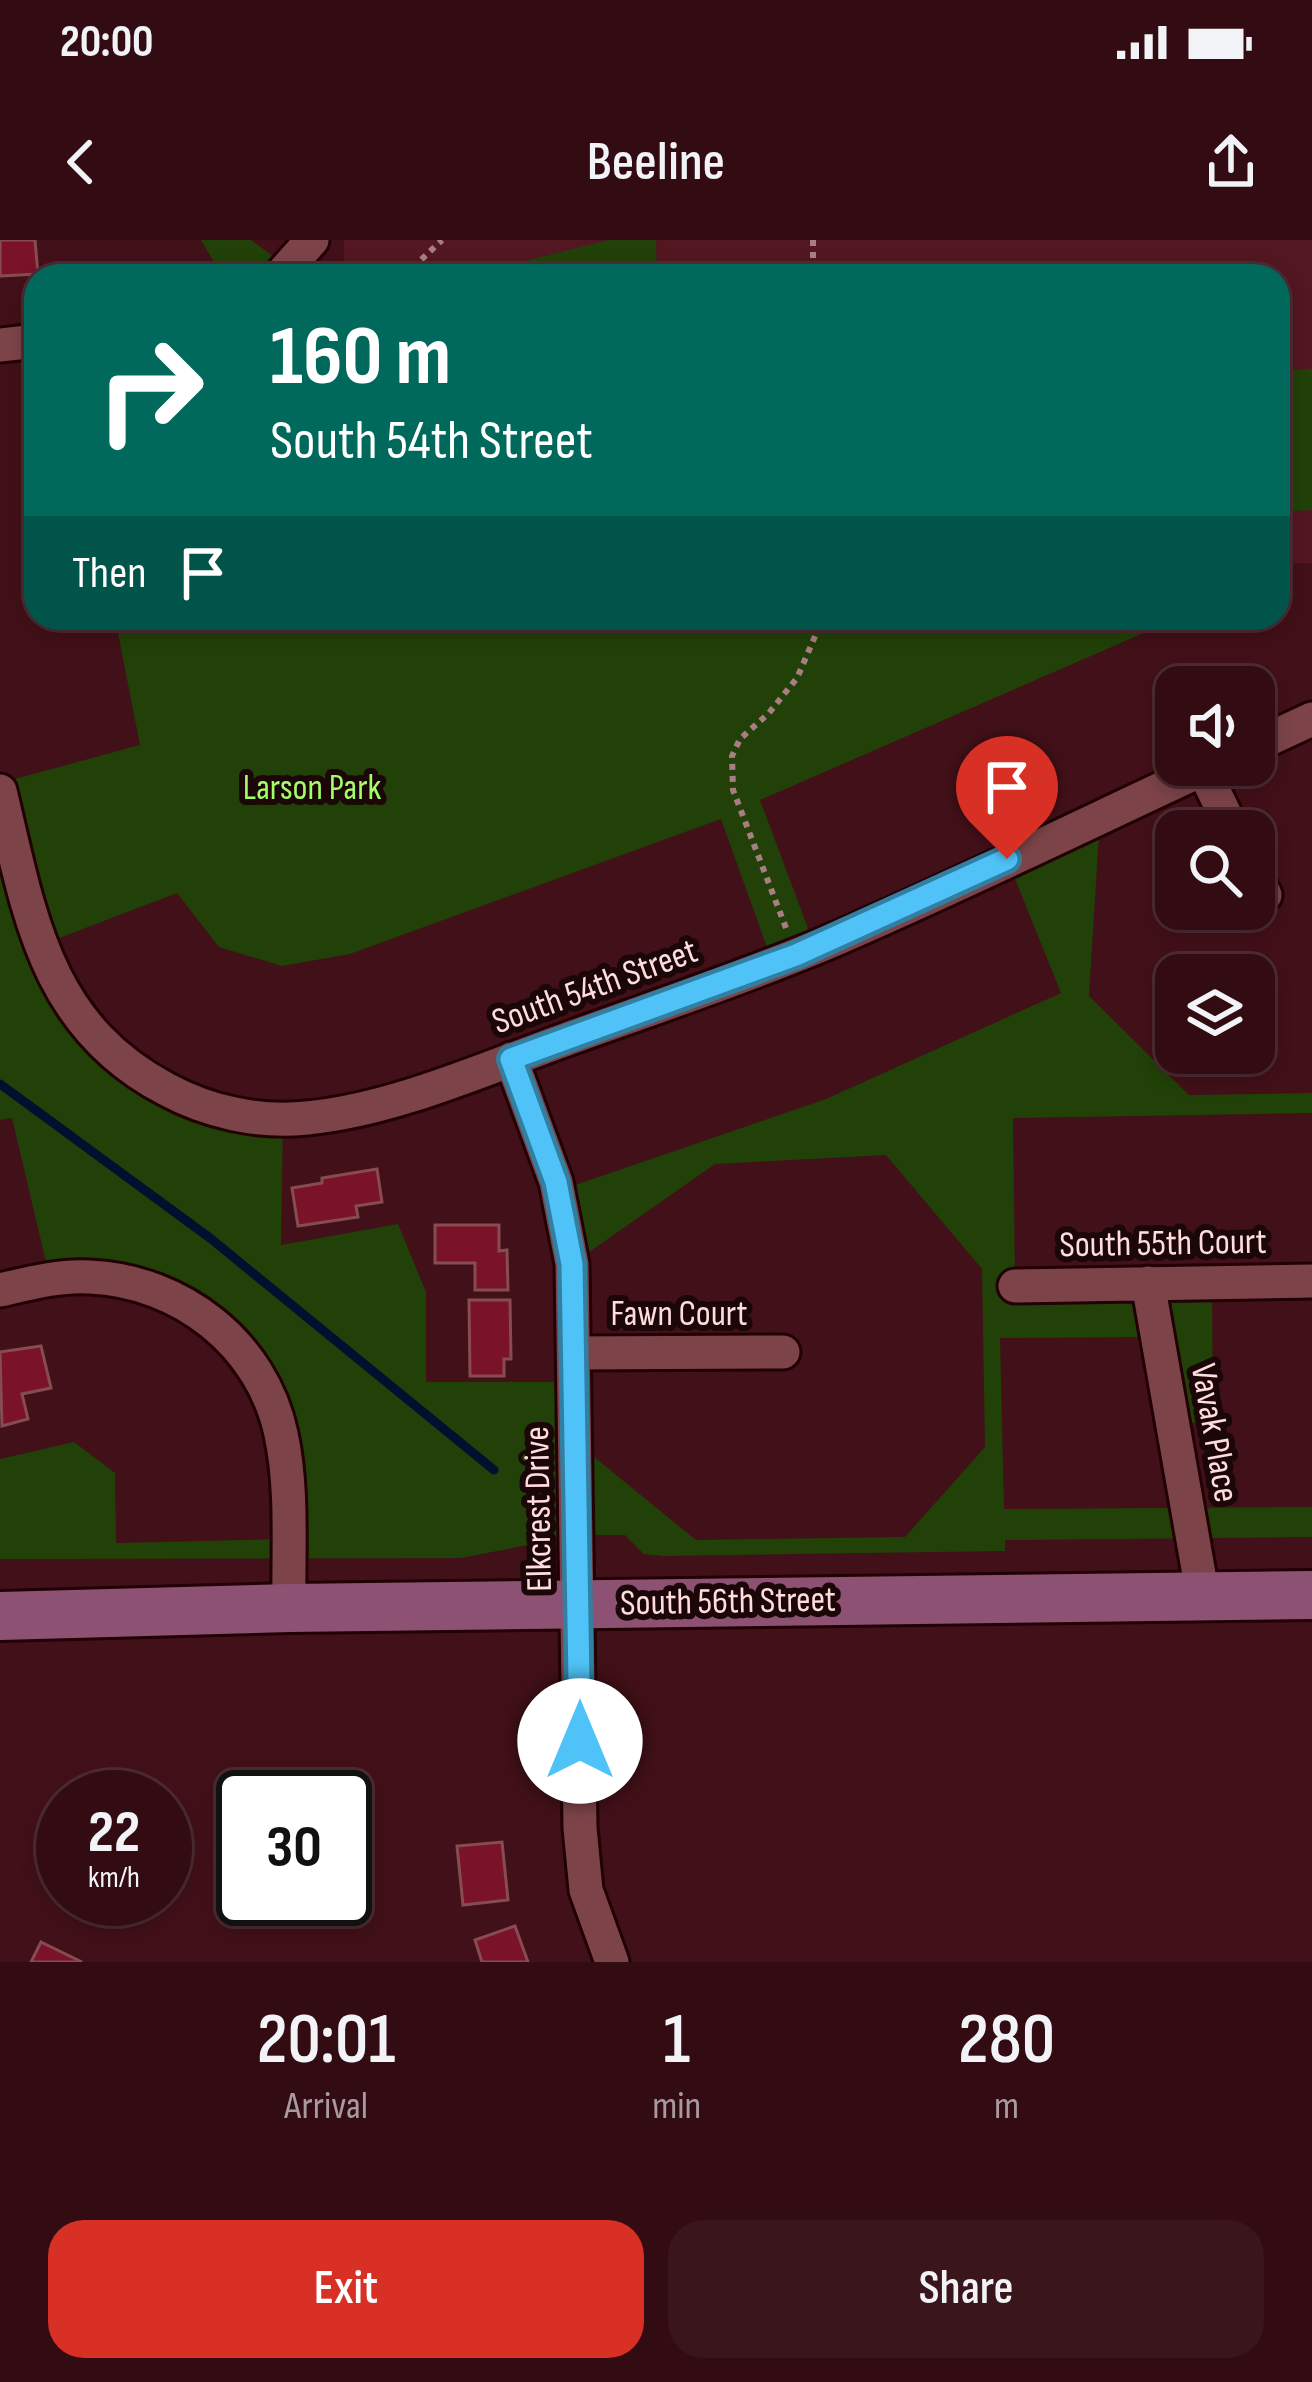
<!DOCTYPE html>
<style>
:root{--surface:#320c12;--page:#3a151b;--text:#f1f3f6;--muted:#a89b9f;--line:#4d2c32;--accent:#d93025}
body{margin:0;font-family:"Sofia Sans Condensed",sans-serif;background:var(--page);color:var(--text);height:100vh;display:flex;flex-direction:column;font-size:45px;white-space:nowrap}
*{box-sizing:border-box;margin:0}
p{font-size:39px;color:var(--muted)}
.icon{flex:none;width:66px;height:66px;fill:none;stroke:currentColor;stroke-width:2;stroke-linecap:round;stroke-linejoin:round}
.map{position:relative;height:1722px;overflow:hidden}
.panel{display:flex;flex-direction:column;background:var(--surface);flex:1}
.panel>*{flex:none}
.banner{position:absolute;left:24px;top:24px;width:1266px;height:366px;border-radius:36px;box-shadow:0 6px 18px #0003,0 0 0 3px var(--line);background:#00695c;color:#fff;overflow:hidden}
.tools{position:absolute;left:1155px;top:426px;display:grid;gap:24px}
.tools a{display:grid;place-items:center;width:120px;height:120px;border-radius:24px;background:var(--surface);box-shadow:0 6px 18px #0003,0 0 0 3px var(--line);font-size:60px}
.speed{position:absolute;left:36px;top:1530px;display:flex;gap:24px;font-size:60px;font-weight:700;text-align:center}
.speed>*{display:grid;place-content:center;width:156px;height:156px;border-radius:50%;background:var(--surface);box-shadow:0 6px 18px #0003,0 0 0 3px var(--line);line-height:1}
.speed small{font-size:30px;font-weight:400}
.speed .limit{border:6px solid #111;border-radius:18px;background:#fff;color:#111}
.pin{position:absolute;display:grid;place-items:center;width:102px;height:102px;color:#fff;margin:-123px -51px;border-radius:50% 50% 50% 0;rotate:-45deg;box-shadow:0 0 12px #0007}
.pin .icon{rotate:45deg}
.me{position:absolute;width:132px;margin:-66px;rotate:0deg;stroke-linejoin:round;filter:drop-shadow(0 0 9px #0008)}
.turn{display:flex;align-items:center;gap:42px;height:252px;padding:0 48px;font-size:54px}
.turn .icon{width:156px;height:156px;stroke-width:2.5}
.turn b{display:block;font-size:84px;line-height:102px}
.then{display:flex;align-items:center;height:114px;padding:0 48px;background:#0003;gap:24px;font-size:45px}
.eta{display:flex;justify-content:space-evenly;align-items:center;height:204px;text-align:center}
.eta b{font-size:72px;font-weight:600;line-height:84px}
.cta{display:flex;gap:24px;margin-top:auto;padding:24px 48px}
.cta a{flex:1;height:138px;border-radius:36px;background:var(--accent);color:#fff;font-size:48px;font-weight:600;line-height:138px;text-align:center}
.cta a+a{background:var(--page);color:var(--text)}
.status{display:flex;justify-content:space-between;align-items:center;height:84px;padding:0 60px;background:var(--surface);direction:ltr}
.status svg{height:33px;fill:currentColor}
header{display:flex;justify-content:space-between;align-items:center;height:156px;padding:0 48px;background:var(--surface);font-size:54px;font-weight:600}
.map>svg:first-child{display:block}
.built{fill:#521721}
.green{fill:#214108}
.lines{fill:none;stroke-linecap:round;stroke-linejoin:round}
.stream{stroke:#00102e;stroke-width:9}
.building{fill:#7a122a;stroke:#864c51;stroke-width:3}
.street-casing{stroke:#220105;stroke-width:39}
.secondary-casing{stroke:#220105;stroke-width:54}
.path{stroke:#a87e82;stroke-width:6;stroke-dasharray:6 6;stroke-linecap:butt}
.street{stroke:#7c4449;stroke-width:33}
.secondary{stroke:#8d5173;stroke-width:48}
.route-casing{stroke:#337fa1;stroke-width:30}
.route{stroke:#4fc3f7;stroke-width:21}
.labels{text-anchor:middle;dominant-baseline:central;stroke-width:12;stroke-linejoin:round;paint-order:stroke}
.park-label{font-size:36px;fill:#a4fc69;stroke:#1b0608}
.street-label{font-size:36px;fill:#ffdcdd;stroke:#1b0608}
</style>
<div class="status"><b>20:00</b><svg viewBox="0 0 49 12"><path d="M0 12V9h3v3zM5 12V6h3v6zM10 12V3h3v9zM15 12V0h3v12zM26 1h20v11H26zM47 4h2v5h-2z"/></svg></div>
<header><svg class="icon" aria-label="back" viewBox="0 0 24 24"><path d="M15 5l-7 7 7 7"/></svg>Beeline<svg class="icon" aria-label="share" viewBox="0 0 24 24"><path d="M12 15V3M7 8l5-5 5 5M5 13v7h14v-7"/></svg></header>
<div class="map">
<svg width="1312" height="1722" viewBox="0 0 1312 1722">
<rect width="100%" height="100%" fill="#421018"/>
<path class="built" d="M344,0h968v323l-34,1v-288h-934z"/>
<path class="green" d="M201,0h50l38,28 -9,8h-58z
M609,0h47l1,36h-192z
M1312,129v141l-34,2v-142z
M115,378h1063l-418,182 55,147 -42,17 -52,-145 -371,135 -68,12 -63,-19 -42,-54 -136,52 72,108 170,67 -2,125 117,-21 28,68v90h150l1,61 119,97 209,-3 80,-90 -3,-178 -96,-114 -171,9 -143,100 -14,-73 268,-92 235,-106 -54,-134 93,-42 -11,179 100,99 123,-2v20l-299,5 2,167 197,-3 1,140 -40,1 -16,-86 -157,1 4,171 308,-2v30l-307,3v11l-342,5 -19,-2 -19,-19h-46l-118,23 -461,1v-100l74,-17 41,31 1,70 171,-4 -3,-86 -73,-132 -161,-42 -38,-161 -12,2v-337l140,-38z"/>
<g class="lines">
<path class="stream" d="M0,844l210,154 284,232"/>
</g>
<path class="building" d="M0,0h35l3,34 -38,2z
M377,929l5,33 -26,4 2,11 -60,9 -6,-38 30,-5v-5z
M435,985h64v26l8,-1 1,40h-33v-27h-40z
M469,1060h41l1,59h-7v17h-34z
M41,1106l10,42 -29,6 6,25 -26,7 -2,-74z
M502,1602l6,58 -45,5 -6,-59z
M515,1686l13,36h-46l-7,-22z
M41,1702l41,20h-51z"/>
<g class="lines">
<defs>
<path id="street" d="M280,36l32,-36
M0,105l36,-4
M1254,506l58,-27
M1203,529l30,62
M0,551c29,121 44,234 166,298 42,23 93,34 141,29 86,-8 179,-50 260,-79 86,-31 173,-60 257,-95 131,-56 259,-119 388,-179
M1254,633l11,22
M511,819l45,123 16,82 8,564 6,62 26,72
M1148,1043l55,314
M1015,1046l297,-5
M0,1050c30,-7 60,-15 90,-13 91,4 172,67 191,157 12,55 7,117 8,174
M575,1113l208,-1"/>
<path id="secondary" d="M0,1376l289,-8 1023,-13"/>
</defs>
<use href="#street" class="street-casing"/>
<use href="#secondary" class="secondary-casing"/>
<path class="path" d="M813,0v23
M404,36l38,-36
M786,688l-53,-138 -1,-34 8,-17 29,-26 28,-35 26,-60"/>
<use href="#street" class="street"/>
<use href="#secondary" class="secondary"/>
</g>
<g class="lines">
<defs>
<path id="route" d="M580,1501l-8,-477 -16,-82 -45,-123 285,-104 211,-96"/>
</defs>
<use href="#route" class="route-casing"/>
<use href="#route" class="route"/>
</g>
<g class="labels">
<g class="park-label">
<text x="312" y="548">Larson Park</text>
</g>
<g class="street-label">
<text transform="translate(595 747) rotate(-20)">South 54th Street</text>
<text transform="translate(1163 1004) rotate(-1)">South 55th Court</text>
<text x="679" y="1074">Fawn Court</text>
<text transform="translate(1214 1193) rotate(80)">Vavak Place</text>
<text transform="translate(539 1269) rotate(-91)">Elkcrest Drive</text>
<text transform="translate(728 1362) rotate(-1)">South 56th Street</text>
</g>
</g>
</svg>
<div class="tools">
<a><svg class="icon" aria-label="sound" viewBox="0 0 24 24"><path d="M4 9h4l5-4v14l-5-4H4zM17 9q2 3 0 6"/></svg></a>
<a><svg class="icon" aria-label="search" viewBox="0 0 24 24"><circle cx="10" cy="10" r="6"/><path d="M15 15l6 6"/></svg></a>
<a><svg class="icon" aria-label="layers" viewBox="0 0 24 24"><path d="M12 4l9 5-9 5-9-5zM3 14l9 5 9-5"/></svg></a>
</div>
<div class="speed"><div>22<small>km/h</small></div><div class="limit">30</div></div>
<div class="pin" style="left:1007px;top:619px;background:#d93025"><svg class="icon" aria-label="arrive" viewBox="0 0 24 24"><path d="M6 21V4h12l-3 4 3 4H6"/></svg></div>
<svg class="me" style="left:580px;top:1501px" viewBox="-20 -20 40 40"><circle r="19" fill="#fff"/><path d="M0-13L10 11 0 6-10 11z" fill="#4fc3f7"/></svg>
<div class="banner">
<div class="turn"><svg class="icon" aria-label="right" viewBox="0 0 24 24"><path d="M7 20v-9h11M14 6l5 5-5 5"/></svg><div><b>160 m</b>South 54th Street</div></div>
<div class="then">Then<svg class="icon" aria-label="arrive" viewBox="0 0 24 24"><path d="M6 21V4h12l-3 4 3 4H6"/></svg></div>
</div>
</div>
<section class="panel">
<div class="eta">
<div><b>20:01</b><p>Arrival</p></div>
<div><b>1</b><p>min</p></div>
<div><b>280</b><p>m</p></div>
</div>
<div class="cta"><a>Exit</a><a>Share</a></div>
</section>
